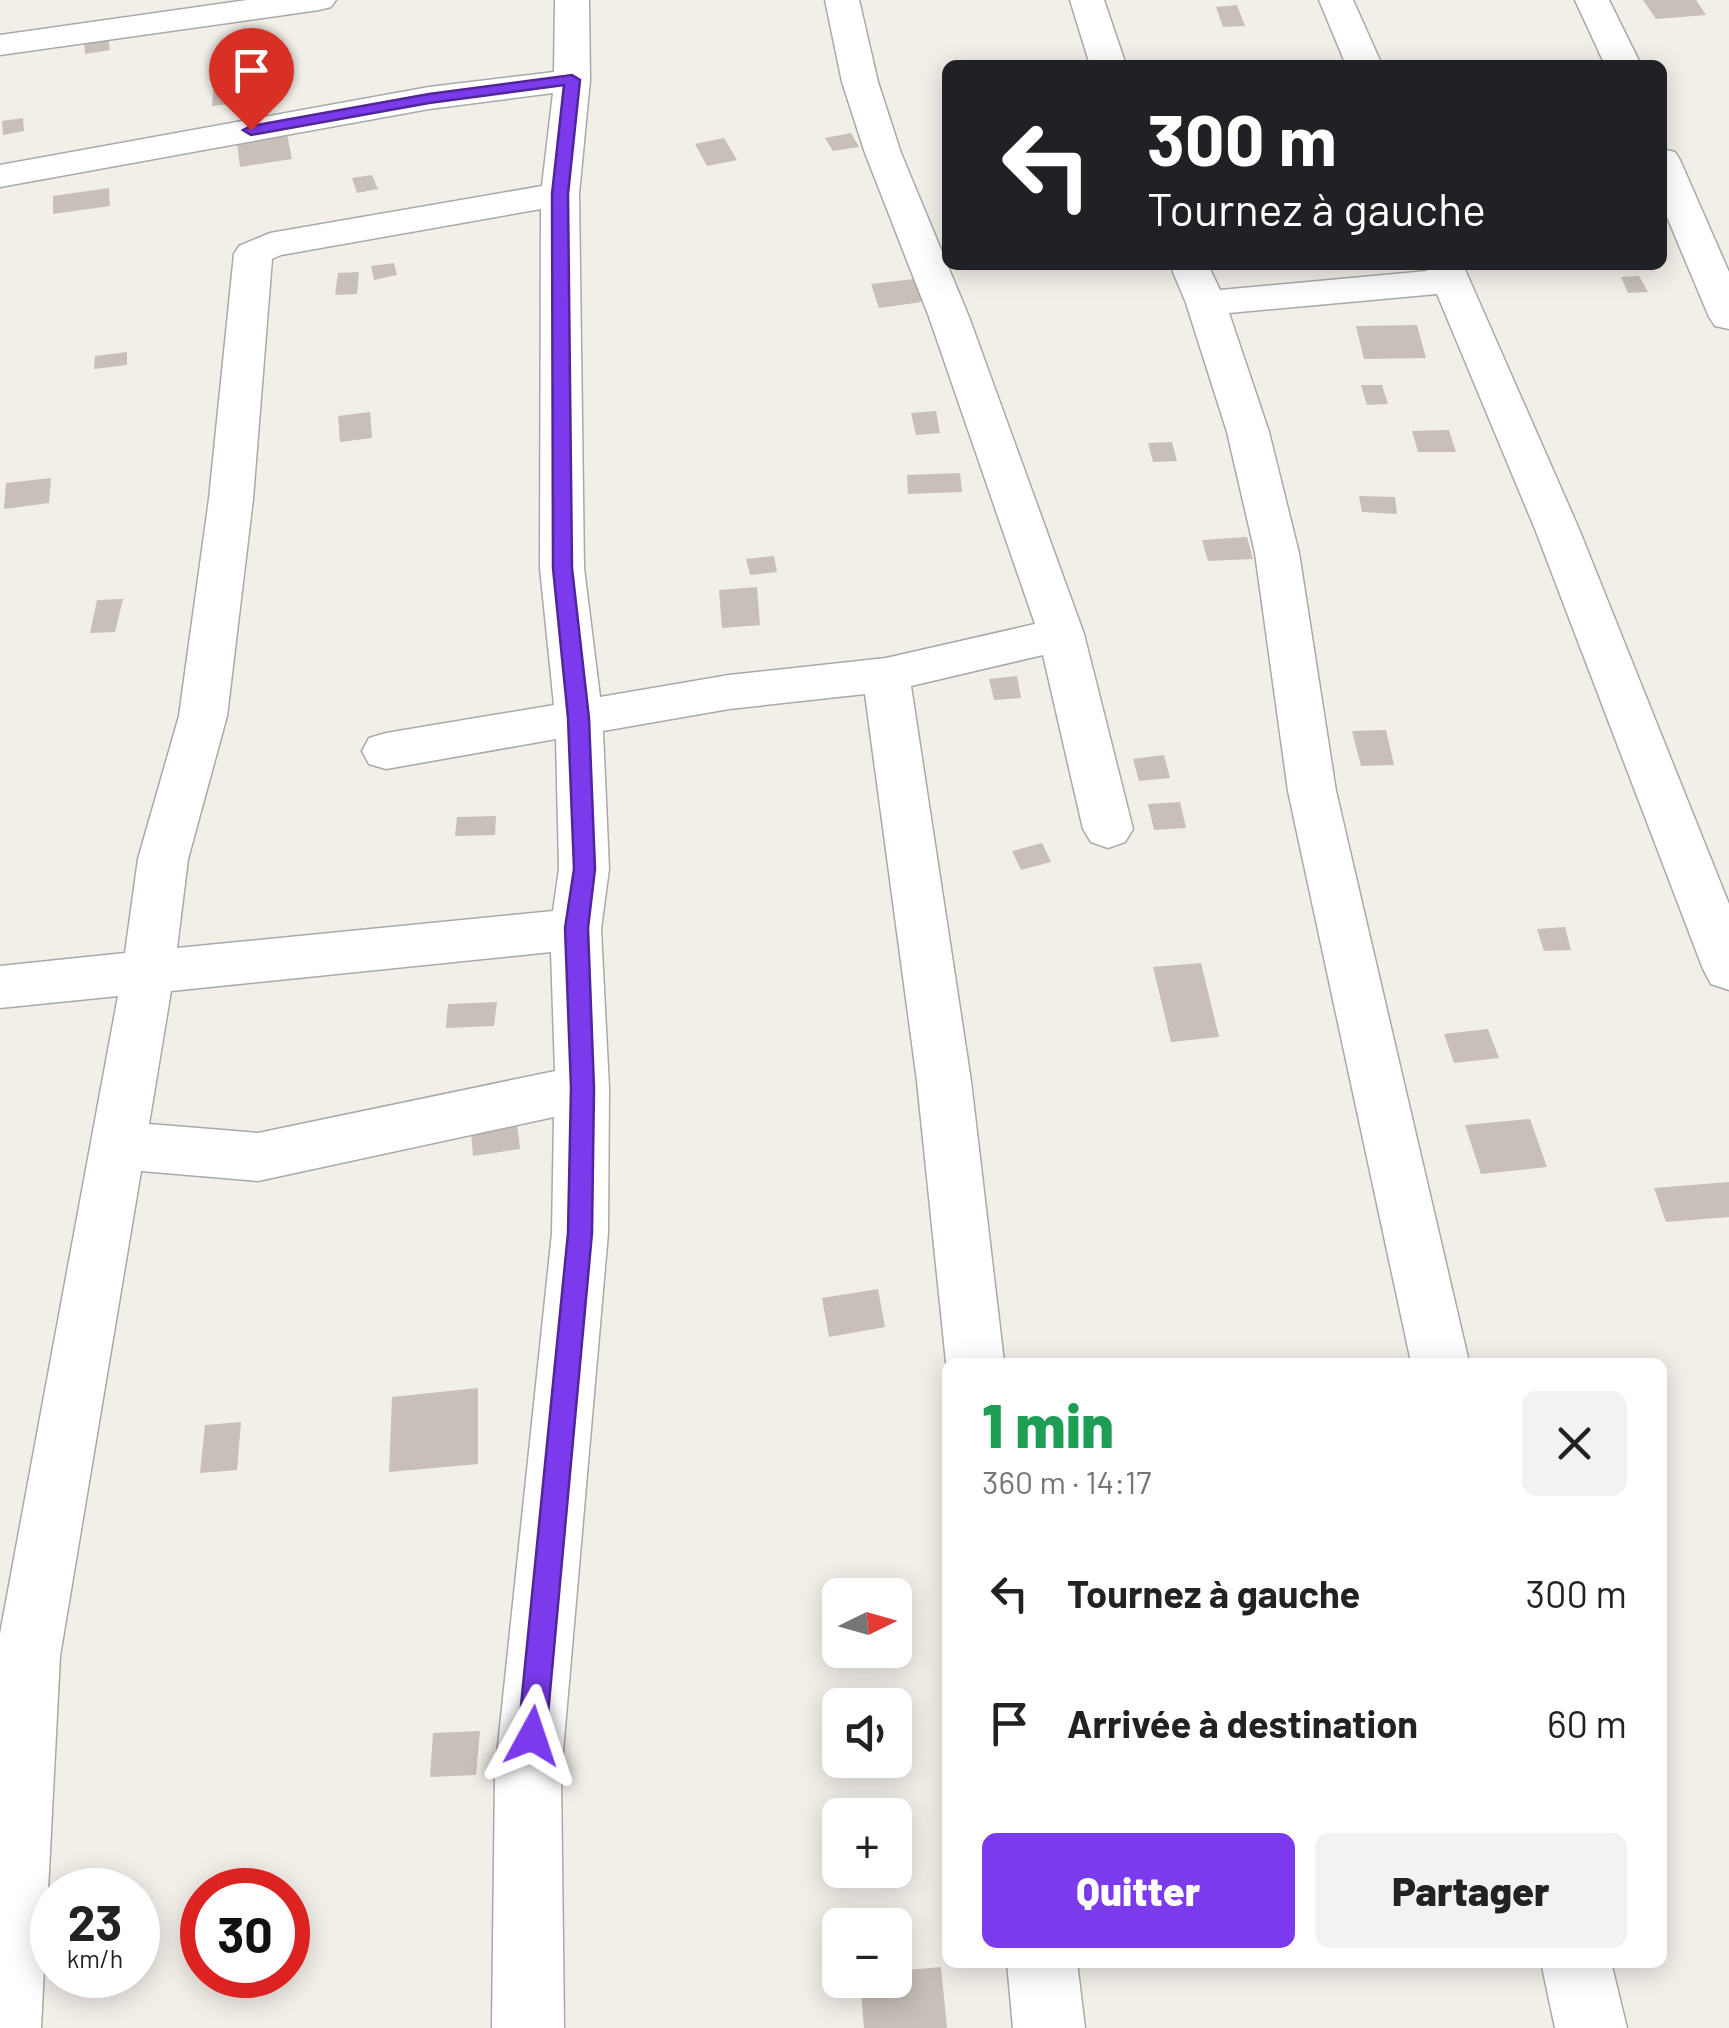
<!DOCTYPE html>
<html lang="fr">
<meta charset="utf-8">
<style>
:root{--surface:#fff;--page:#f2f2f2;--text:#222;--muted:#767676;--accent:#7c3aed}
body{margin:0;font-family:Barlow,sans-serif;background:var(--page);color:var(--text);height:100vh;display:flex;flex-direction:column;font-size:38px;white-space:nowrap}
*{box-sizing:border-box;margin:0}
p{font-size:32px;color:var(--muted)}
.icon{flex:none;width:55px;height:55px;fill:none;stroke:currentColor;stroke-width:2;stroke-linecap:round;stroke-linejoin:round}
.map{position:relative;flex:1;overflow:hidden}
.side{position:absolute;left:942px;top:1358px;width:725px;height:610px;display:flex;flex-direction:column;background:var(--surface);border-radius:15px;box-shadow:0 5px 25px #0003}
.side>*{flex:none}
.top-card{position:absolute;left:942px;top:60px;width:725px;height:210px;border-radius:15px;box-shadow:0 5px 25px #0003;background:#202124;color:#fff;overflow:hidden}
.needle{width:65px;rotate:85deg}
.controls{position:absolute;left:822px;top:1578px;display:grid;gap:20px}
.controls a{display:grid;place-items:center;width:90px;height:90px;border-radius:15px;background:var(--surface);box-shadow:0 5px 25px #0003;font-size:50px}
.speed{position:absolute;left:30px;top:1868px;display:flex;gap:20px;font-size:50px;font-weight:700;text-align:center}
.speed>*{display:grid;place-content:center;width:130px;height:130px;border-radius:50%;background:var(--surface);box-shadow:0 5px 25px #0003;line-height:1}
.speed small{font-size:25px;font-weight:400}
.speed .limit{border:15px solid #d22;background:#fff;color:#111}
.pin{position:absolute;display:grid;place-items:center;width:85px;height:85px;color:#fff;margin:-102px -42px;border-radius:50% 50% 50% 0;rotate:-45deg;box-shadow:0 0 10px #0007}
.pin .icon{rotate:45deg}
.me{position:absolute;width:110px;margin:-55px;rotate:5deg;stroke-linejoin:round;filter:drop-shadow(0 0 8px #0008)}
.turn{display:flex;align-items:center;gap:35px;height:210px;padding:0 40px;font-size:45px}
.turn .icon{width:130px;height:130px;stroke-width:2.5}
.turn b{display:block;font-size:70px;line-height:85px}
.round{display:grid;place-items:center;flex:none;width:105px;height:105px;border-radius:15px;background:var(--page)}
.head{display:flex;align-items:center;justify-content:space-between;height:170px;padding:0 40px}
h1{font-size:60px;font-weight:800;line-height:75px;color:#1e9e55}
.cta{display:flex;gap:20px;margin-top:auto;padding:20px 40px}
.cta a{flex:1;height:115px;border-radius:15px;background:var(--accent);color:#fff;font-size:40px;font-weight:800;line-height:115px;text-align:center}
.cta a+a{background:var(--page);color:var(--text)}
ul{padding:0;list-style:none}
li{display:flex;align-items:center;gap:30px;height:130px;padding:0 40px}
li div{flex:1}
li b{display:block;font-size:38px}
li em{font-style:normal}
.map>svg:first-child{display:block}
.building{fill:#c7bfb8}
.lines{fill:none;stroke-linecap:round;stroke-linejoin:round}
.minor-casing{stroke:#a9a9a9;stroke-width:3}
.minor{fill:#fff;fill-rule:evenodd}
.route{fill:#7c3aed;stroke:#51269a;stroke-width:2.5}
</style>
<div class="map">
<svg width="1729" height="2028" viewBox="0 0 1729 2028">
<rect width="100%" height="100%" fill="#f2efe9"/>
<path class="building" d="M1643,0h53l10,15 -50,4z
M1237,5l8,21 -22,1 -7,-20z
M108,37l2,13 -25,4 -1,-14z
M232,88l-1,16 -19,2 1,-16z
M23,118l1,13 -21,4 -1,-14z
M851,133l8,14 -26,4 -8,-13z
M287,134l5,25 -52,8 -3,-25z
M724,138l13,22 -30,6 -12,-22z
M372,175l6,14 -21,4 -5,-15z
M109,188l1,18 -57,8v-18z
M394,263l3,12 -23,5 -3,-14z
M359,272l-2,22 -22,1 3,-22z
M1639,276l9,16 -20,1 -7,-16z
M914,279l8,23 -43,6 -8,-24z
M1417,325l9,33 -62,1 -8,-33z
M127,352v13l-33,4 1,-13z
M1361,385h21l6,19 -21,1z
M936,411l4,22 -24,2 -5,-22z
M370,412l2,26 -32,4 -2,-26z
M1449,430l7,22h-38l-6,-21z
M1172,442l5,19 -24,1 -5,-19z
M960,473l2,19 -54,2 -1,-19z
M51,478l-2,25 -45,6 2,-26z
M1359,496l36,1 2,17 -35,-2z
M1247,537l6,22 -45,2 -6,-21z
M774,556l3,16 -27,3 -4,-16z
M757,587l3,38 -38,3 -3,-38z
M123,599l-8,33 -25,1 7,-33z
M1017,676l4,22 -27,2 -5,-21z
M1386,730l8,35 -33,1 -9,-35z
M1164,755l6,23 -31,3 -6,-22z
M1180,802l6,26 -32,2 -6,-26z
M496,816l-1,19 -40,1 2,-19z
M1042,843l9,19 -30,8 -9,-19z
M1565,927l6,23 -27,1 -7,-22z
M1201,963l18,74 -48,5 -18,-75z
M497,1002l-3,24 -48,2 2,-24z
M1488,1029l11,29 -45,5 -10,-29z
M1530,1119l17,48 -66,7 -16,-49z
M517,1124l3,25 -47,7 -2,-24z
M1729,1182v35l-63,5 -12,-34z
M878,1289l7,38 -56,10 -7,-39z
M478,1388v76l-89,8 3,-75z
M241,1422l-4,48 -37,3 5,-48z
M480,1731l-4,44 -46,2 3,-44z
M941,1967l6,61h-83l-4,-48h35v-9z"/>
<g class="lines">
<defs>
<path id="minor" d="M247,0h89l-5,7 -12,3 -319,45v-20z
M555,0h34l1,80 -11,114 5,374 16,129 129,-22 157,-17 149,-34 -106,-307 -64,-164 -23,-71 -17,-82h34l19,82 23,71 68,164 115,317 49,195 -8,13 -17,6 -17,-6 -8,-13 -40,-174 -132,31 60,395 33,281h-56v4l-2,-4 -29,-281 -52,-387 -136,15 -126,22 6,138 -8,60 8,159 -1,145 -47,541 3,254h-72l3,-254 57,-541 2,-116 -296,64 -117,-10 -81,485 -19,372h-41v-394l118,-638 -118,12v-42l125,-13 13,-94 41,-143 30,-217 25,-245 5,-8 31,-13 272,-47 11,-93 -124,16 -429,78v-22l429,-78 125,-15zM541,209l-1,359 14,137 -168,28 -17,5 -7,13 7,13 17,5 170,-30 3,130 -6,42 -376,37 11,-89 39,-143 26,-217 19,-240 9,-4zM551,952l4,119 -297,62 -109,-9 22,-133z
M1070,0h34l22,65h-36z
M1319,0h34l29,65h-36z
M1575,0h34l32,65h-36z
M1662,149l13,3 5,8 49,112v57l-14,-3 -6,-9 -47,-112z
M1170,265h38l12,25 207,-19 -2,-6h38l116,264 150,375v86l-18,-6 -8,-15 -168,-440 -98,-235 -208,19 40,119 30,121 37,238 133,571h-58l-123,-571 -33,-238 -28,-121 -41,-129z
M1007,1962h70l8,66h-72z
M1541,1962h70l16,66h-72z"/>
</defs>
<use href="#minor" class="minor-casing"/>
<use href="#minor" class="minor"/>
</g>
<path class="route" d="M572,75l8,5 -12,114 4,374 17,150 6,151 -7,59 6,160 -2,145 -46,503 -4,10 -10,4 -10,-4 -4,-10 50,-503 3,-145 -6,-160 9,-59 -6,-151 -15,-150 -1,-374 12,-109 -135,18 -178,32 -8,-5 8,-4 178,-32z"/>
</svg>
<div class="controls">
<a><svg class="needle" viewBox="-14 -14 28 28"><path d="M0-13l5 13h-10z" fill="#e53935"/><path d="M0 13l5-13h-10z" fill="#767676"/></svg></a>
<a><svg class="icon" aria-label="sound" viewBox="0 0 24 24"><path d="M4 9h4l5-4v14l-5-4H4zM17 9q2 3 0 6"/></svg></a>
<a>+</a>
<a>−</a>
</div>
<div class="speed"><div>23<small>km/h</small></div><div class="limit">30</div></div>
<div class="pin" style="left:251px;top:130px;background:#d93025"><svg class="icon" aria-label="arrive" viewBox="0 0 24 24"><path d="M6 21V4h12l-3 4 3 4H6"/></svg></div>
<svg class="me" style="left:532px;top:1736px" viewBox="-20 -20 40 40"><path d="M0-17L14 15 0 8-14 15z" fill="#7c3aed" stroke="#fff" stroke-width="4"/></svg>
<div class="top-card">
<div class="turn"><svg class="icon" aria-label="left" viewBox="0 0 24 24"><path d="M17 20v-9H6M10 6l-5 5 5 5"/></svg><div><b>300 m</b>Tournez à gauche</div></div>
</div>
<section class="side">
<div class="head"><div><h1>1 min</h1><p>360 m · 14:17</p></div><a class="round"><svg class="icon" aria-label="close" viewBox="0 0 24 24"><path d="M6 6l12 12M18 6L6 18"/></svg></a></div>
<ul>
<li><svg class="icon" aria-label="left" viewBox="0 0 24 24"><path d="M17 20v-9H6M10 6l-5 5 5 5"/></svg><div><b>Tournez à gauche</b></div><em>300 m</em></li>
<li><svg class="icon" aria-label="arrive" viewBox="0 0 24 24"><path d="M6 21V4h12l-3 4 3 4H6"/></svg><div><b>Arrivée à destination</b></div><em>60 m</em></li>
</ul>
<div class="cta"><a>Quitter</a><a>Partager</a></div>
</section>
</div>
